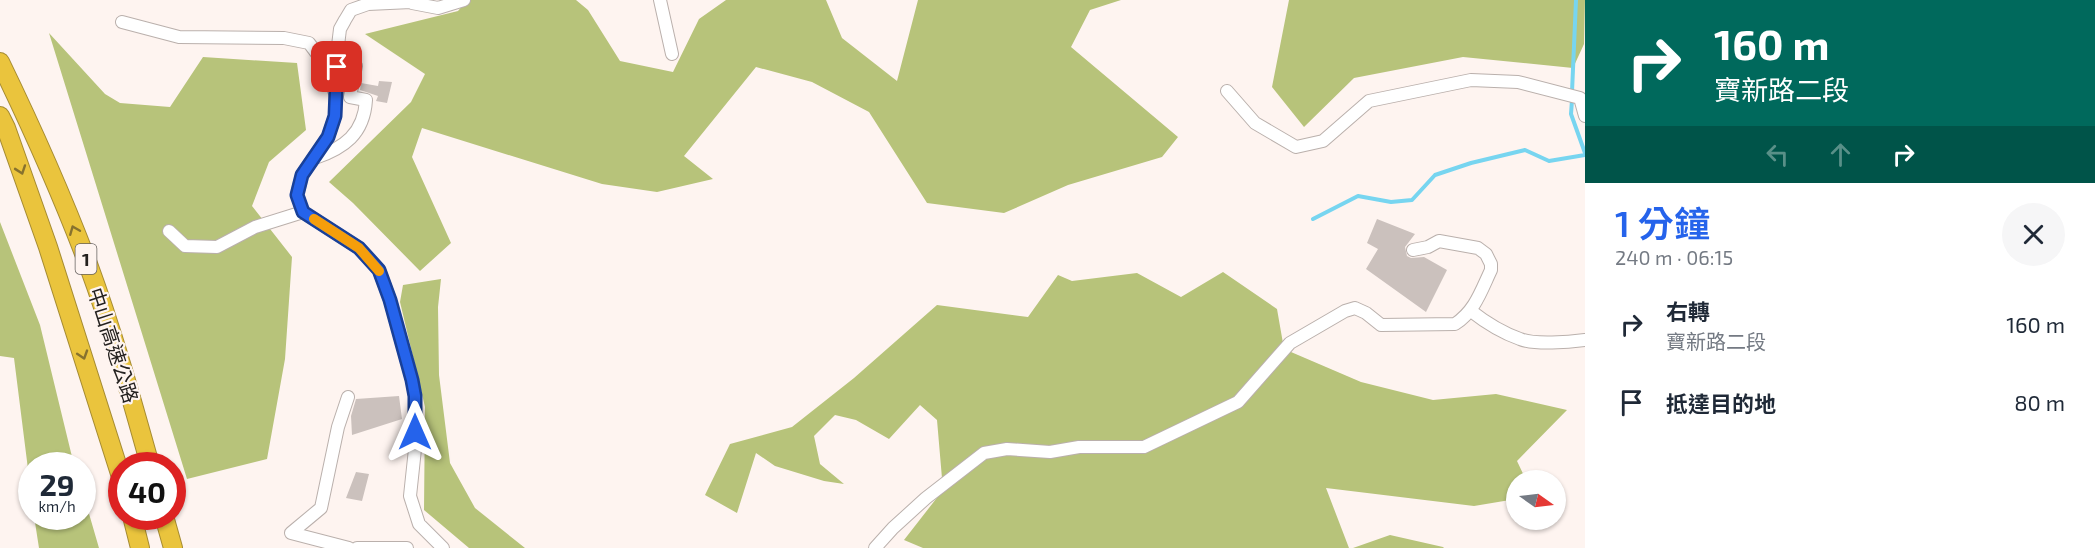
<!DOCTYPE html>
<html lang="zh-TW">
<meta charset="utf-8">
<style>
:root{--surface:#fff;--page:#f6f6f7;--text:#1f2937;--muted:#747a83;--accent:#2563eb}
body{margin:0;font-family:"Exo 2","Noto Sans TC",sans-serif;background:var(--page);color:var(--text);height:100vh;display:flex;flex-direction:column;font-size:22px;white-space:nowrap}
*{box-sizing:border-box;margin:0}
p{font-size:20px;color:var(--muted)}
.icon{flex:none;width:33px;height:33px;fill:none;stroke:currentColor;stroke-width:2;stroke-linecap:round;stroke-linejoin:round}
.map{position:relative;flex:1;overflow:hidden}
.sheet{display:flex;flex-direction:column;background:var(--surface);width:510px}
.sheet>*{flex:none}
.hud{background:#00695c;color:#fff;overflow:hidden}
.needle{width:39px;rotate:104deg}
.fabs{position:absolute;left:1506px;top:470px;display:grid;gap:12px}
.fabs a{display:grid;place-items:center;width:60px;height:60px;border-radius:50%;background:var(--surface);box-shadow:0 2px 4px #0004;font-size:30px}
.speed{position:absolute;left:18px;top:452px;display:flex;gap:12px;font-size:30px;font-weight:700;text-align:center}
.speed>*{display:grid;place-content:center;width:78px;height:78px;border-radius:50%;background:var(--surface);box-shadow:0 2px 4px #0004;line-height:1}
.speed small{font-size:15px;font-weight:400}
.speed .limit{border:9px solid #d22;background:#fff;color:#111}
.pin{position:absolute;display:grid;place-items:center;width:51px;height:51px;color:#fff;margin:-26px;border-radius:12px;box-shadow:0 3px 9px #0006}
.me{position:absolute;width:66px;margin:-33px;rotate:0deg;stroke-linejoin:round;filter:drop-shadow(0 0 4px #0008)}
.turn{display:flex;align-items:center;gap:21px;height:126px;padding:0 30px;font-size:27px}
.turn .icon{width:78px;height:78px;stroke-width:2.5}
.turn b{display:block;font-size:42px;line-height:51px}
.lanes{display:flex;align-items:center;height:57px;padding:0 30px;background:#0003;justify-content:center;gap:30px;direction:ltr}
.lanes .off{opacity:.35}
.round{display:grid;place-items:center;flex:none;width:63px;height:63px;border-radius:32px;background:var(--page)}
.summary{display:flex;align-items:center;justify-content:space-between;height:102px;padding:0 30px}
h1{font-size:36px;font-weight:600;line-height:45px;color:var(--accent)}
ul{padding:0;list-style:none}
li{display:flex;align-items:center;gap:18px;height:78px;padding:0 30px}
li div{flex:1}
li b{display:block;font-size:22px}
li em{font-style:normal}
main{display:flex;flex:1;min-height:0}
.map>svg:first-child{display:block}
.forest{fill:#b7c37a}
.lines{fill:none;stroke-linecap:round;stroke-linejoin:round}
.stream{stroke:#77d5f0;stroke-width:4}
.building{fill:#cbc1bd}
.minor-casing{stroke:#bab0ac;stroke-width:14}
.highway-casing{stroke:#a58b32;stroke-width:20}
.minor{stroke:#fff;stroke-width:12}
.highway{stroke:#eac43d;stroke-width:18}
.oneway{stroke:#87722e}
.route-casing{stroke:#184099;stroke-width:15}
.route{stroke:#2563eb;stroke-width:10}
.slow{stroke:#f59e0b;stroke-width:10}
.labels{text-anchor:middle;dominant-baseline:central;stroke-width:4.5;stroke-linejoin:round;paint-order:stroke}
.shield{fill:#fef4f0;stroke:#65605e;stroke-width:1.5}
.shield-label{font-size:18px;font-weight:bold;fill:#24211f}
.street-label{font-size:20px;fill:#24211f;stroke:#fef4f0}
</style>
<main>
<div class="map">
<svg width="1585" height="548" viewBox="0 0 1585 548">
<rect width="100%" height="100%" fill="#fef4f0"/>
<path class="forest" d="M467,0h109l12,10 32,51 53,11 26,-53 27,-19h100l16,38 55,43 21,-81h203l-31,10 -19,37 107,90 -16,20 -94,28 -64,28 -77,-10 -58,-91 -57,-30 -56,-15 -72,89 29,23 -56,13 -55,-8 -180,-56 -10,29 39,86 -31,28 -67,-68 -24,-21 82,-80 14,-28 -60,-40 93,-23z
M1289,0h296l-1,44 -11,24 -110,-11 -109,21 -50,49 -32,-40z
M49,33l56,61 15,9 50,4 33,-50 94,6 9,67 -37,32 -17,44 40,51 -7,102 -18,100 -80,20z
M0,222l40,103 34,140h-42l-1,28 -17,-135 -14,-2z
M1223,272l54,37 7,40 77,33 72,18 63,-6 71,16 -50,51 9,19h-10v19l-42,7 -148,-18 23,60h-426l-19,-8 39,-50 -6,-70 -17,-15 -31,34 -33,-19 -21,-5 -21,21 6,28 24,20 -20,-3 -49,-15 -19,-13 -19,60 -32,-18 25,-51 62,-17 62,-49 83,-73 91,12 30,-42 14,6 65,-8 44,24z
M441,279l-3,28 1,68 11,88 25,45 50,40h-56l-45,-38 1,-103 -25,-105 3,-17z
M83,493l16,55h-60l-5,-32h48z
M1390,535l53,12 1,1h-91z"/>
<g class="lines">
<path class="stream" d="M1572,92l4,-92
M1572,100l-1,14 14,39
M1313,219l45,-23 33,6 21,-2 23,-25 36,-12 54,-13 24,11 36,-6"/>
</g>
<path class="building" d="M379,81l13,1 -5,21 -11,-2 2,-5 -18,-6 1,-7 17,3z
M1377,219l38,15 -10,13 2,9 4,2 13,-1 23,13 -21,42 -60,-43 12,-20 -11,-6z
M399,396l3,23 -50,16 -1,-19 5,-17z
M356,472l13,2 -7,27 -16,-3z"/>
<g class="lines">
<defs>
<path id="minor" d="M420,0l-9,2 -43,2 -17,6 -6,10 -5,9 -3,25 -2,62 -7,21 -26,38 -5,20 6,17 56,36 20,22 11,30 22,80 3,16v53l-5,47 9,28 24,24
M660,0l12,54
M412,3l26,5 26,-8
M122,22l57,15 105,1 25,5 15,20 11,30
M1227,91l28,32 41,24 27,-6 46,-40 102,-21 47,2 62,16 5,18
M315,158c29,-10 49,-24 51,-58l-16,-3 6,-31
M169,231l16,15 32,1 38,-20 48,-15
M1471,311c14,11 32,22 49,28 14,6 50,3 65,1
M348,397l-10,30 -17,81 -30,25 58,15
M357,548h50
M875,548l18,-20 33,-30 58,-45 23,-4 43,3 29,-5h65l94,-45 52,-59 55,-32 10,-3 11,5 15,12 74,-1c20,-13 26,-33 36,-54v-6l-5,-10 -8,-6 -39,-7 -11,6 -15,3"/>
<path id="highway" d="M0,62c32,66 62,133 88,202 24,65 43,133 62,201
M0,116l6,12 42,119 74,233
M132,516l8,32
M164,516l9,32"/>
</defs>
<use href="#minor" class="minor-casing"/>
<use href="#highway" class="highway-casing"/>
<use href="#minor" class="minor"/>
<use href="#highway" class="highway"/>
</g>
<defs><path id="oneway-chevron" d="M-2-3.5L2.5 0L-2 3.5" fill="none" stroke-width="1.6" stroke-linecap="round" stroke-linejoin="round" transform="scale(1.5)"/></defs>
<g class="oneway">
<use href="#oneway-chevron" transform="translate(21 170) rotate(71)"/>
<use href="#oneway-chevron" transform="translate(74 230) rotate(-112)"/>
<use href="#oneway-chevron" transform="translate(83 355) rotate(72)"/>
</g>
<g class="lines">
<defs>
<path id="route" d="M337,67l-2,49 -7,21 -26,38 -5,20 6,17 56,36 20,22 11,30 22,80 3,16v36"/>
</defs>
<use href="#route" class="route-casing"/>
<use href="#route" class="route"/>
<path class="slow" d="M314,219l45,29 20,23"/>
</g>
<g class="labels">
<rect class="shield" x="75.5" y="244" width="21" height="30" rx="4.5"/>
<g class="shield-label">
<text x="86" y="259">1</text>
</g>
<g class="street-label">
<text transform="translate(114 345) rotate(72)">中山高速公路</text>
</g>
</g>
</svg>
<div class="fabs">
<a><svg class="needle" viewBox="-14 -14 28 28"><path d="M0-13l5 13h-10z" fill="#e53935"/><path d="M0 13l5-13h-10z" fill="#747a83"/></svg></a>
</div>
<div class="speed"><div>29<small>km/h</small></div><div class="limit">40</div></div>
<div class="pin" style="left:337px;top:67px;background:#d93025"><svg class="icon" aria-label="arrive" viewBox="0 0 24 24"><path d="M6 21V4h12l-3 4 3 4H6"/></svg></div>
<svg class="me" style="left:415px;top:432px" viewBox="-20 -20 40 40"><path d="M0-17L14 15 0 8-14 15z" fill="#2563eb" stroke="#fff" stroke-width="4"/></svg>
</div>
<section class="sheet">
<div class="hud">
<div class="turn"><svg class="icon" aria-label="right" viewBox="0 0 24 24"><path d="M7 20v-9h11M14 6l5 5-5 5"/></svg><div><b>160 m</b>寶新路二段</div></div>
<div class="lanes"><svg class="icon off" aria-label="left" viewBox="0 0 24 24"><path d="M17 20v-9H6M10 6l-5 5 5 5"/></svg><svg class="icon off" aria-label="ahead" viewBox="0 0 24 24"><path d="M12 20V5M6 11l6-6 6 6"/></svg><svg class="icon" aria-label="right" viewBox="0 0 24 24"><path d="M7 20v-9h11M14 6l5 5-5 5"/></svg></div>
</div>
<div class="summary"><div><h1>1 分鐘</h1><p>240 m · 06:15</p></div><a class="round"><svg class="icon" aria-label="close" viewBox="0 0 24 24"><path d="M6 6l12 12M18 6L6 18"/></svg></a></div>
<ul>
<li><svg class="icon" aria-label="right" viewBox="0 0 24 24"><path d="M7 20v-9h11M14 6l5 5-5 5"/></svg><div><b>右轉</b><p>寶新路二段</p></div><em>160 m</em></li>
<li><svg class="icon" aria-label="arrive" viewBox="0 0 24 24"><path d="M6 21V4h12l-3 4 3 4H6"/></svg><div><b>抵達目的地</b></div><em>80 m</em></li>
</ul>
</section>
</main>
